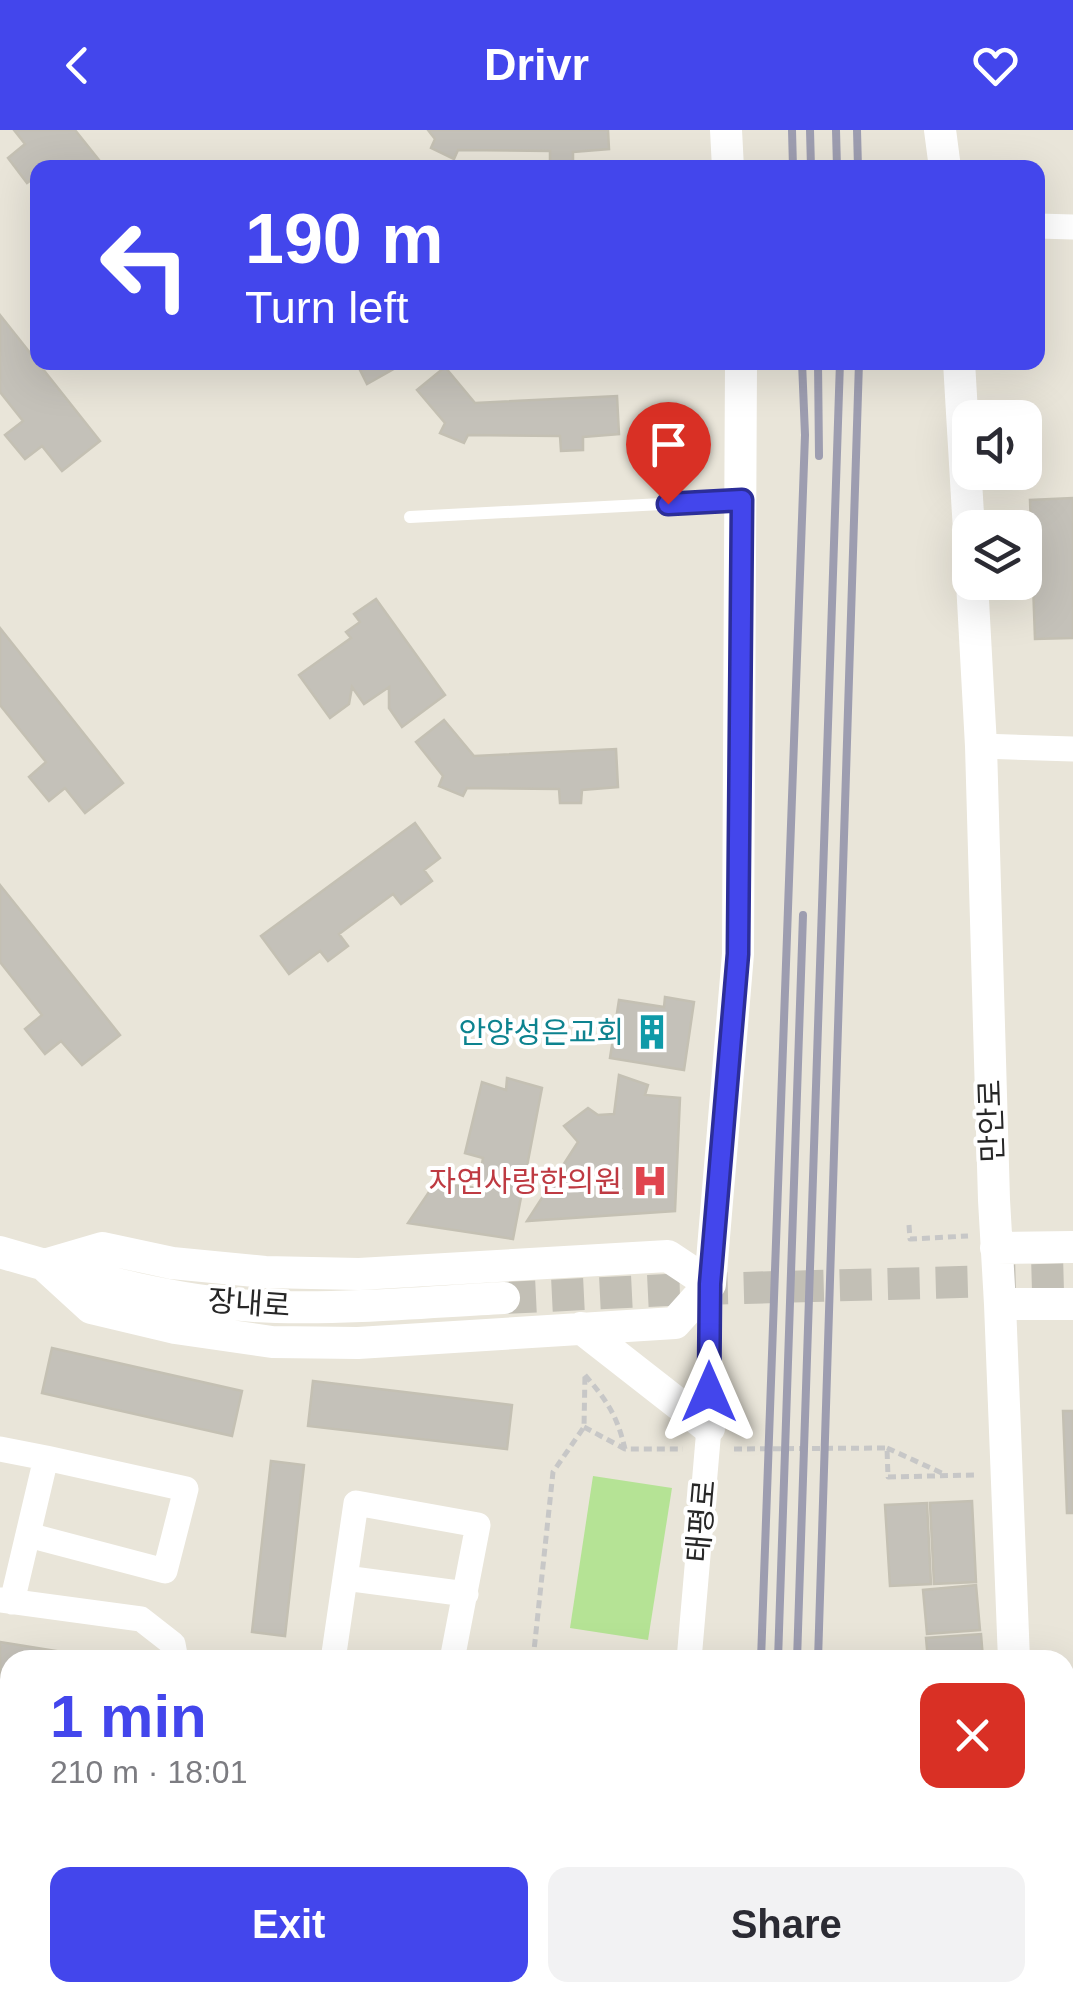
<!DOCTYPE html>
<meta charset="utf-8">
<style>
:root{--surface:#fff;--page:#f2f2f3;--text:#2b2b33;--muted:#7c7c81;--accent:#4346ec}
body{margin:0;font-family:Arial,"Noto Sans KR",sans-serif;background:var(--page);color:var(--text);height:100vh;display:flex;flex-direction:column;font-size:38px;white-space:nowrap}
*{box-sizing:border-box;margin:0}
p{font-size:32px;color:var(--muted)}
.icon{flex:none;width:55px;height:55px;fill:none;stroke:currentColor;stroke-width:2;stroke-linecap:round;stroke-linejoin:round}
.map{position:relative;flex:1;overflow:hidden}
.drawer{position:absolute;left:0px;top:1520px;width:1075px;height:352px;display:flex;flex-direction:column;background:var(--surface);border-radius:30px 30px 0 0;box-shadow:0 10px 40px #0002}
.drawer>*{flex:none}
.guide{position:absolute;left:30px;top:30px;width:1015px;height:210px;border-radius:20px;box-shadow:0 10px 40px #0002;background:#4346ec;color:#fff;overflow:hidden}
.fabs{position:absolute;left:952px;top:270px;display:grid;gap:20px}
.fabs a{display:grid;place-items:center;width:90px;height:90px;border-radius:20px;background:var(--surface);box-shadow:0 10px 40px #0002;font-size:50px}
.pin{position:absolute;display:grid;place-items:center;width:85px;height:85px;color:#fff;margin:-102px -42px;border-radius:50% 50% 50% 0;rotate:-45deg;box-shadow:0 0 10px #0007}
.pin .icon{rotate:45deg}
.me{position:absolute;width:110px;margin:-55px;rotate:0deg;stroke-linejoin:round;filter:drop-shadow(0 0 8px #0008)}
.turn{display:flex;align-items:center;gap:35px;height:210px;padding:0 50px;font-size:45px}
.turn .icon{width:130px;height:130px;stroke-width:2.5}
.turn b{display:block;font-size:70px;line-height:85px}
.round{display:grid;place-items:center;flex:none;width:105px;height:105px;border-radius:20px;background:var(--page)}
.overview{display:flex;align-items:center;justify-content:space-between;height:170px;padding:0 50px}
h1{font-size:60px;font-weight:600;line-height:75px;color:var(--accent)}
.cta{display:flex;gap:20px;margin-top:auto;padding:20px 50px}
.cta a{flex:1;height:115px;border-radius:20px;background:var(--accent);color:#fff;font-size:40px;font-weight:600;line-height:115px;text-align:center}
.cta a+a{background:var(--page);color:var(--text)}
header{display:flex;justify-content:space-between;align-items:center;height:130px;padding:0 50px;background:var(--accent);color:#fff;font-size:45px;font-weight:600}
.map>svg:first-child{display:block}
.pitch{fill:#b5e395}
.building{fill:#c4c1b9;stroke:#c4c0b3;stroke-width:2.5}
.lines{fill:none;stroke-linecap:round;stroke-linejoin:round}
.tertiary-tunnel{stroke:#c2bfb5;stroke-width:32;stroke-dasharray:32 16;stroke-linecap:butt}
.path{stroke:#c7c7c7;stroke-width:5;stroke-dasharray:8 5;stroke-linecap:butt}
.service{stroke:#fff;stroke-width:12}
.minor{stroke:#fff;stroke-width:25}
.tertiary{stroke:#fff;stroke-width:32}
.rail{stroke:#9d9db0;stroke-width:8}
.route-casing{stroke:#2c2e99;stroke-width:25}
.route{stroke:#4346ec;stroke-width:18}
.labels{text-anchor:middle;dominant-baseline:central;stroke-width:8;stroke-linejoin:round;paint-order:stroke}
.culture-label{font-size:30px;fill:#0d838f;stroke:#fff;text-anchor:end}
.street-label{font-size:30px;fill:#272727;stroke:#fff}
.health-label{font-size:30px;fill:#be3a42;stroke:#fff;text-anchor:end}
</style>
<header><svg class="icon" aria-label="back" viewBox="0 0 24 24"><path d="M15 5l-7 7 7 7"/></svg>Drivr<svg class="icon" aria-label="heart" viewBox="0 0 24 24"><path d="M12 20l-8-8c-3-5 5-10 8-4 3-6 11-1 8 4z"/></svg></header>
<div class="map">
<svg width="1073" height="1872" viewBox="0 0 1073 1872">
<rect width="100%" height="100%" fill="#e9e5d9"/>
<path class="pitch" d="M593,1346l79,12 -24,152 -78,-12z"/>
<path class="building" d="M14,0h61l28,35 -4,3h-61v7l-11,8 -19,-25 17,-14z
M428,0h180l1,19 -36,3v13l-23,1v-15l-92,-1 -4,9 -23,-11 4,-9z
M0,185l100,126 -38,30 -20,-25 -17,13 -20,-24 18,-14 -23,-29z
M356,232h50l-39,22z
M445,237l30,36 142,-7 2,38 -36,3v13l-22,1 -1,-15 -92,-1 -4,8 -24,-10 5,-10 -28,-33z
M1073,368v140l-38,1 -5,-139z
M376,469l69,96 -43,32 -13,-19v-21l-25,17 -12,-17 -3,17 -19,14 -31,-43 52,-37 -5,-6 14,-10 -6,-8z
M0,498l123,155 -38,30 -20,-25 -16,13 -20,-24 17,-15 -46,-57z
M444,590l30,36 142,-7 2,38 -36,3 -1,13h-21l-1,-14 -92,-1 -4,8 -24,-10 4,-10 -27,-34z
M415,693l25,35 -16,12 8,11 -31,23 -8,-10 -54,40 9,12 -20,15 -8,-10 -31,23 -28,-38z
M0,755l120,150 -38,30 -21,-24 -16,13 -20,-25 17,-14 -42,-53z
M665,867l29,5 -10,68 -74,-12 9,-58 45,7z
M619,945l29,10 -3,10 35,3 -5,113 -148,10 51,-79 -14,-16 24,-18 10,7 16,-1z
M507,948l35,10 -29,151 -105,-16 27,-40 43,5 5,-30 -18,-5 17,-71 24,8z
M52,1218l190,43 -10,45 -190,-43z
M313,1251l199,24 -5,44 -199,-23z
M1063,1281h10v102h-6z
M271,1331l33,4 -19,171 -33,-4z
M972,1371l4,81 -42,2 -4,-81z
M927,1373l4,81 -41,2 -5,-81z
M976,1455l4,45 -53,4 -4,-44z
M981,1504l2,25 -55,1 -2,-22z
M0,1512l112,18h-102v33l-10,-1z
M0,1839l10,2v21h66l-1,10h-75z
M931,1862h71l1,10h-72z"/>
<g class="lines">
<path class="tertiary-tunnel" d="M504,1168l163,-8 406,-11"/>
<path class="path" d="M909,1095l1,14 58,-3
M585,1245c22,26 32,40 40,74h58
M584,1297l41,22
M887,1318l57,26
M734,1319l153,-1 1,29 87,-2
M533,1530l20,-188 31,-45 1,-53
M528,1872l1,-10"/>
<path class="service" d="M410,387l329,-17"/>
<path class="minor" d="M1038,96l35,1
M981,616l92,3
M0,1319l46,9
M345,1448l121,16
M0,1470l141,19 32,25 3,16
M12,1472l34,-144 140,31 -21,82 -137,-36
M333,1530l23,-157 122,22 -26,135
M689,1530l20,-232 1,-144
M0,1618l10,1
M1065,1658h8
M0,1704l10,1
M0,1779l10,2
M427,1862l20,3 1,-3
M136,1872l2,-10
M650,1872l1,-10"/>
<path class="tertiary" d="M726,0l2,38
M940,0l5,38
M959,232l11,186
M972,452l9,164 13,454 6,104 14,356
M996,1118l77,-1
M0,1122c89,26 182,53 276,55 76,2 152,-5 228,-9
M44,1135l47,43 84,20 97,14 86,1 317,-20 35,-39
M44,1135l58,-17 70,15 93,9 94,2 309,-18 42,28
M710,1154l28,-330 3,-592
M1000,1174h73
M581,1198l128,100
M1024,1862l1,10"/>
<path class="rail" d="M792,0l1,38
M810,0l1,38
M836,0l1,38
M857,0l1,38
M818,232l1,94
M761,1530l44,-1225 -3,-73
M778,1530l25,-745
M797,1530l43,-1298
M818,1530l41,-1298
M822,1862v10
M732,1872l1,-10
M766,1872v-10
M783,1872v-10"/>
</g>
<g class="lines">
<defs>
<path id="route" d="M668,374l74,-4 -4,454 -28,330 -1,108"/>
</defs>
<use href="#route" class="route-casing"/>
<use href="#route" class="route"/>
</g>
<defs>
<symbol id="building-bare" viewBox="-9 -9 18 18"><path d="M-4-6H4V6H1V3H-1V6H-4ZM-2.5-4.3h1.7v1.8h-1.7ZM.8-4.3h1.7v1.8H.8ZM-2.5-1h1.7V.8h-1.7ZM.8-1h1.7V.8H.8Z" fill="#0f9aa8" stroke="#fff" stroke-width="2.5" paint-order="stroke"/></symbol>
<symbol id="hospital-bare" viewBox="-9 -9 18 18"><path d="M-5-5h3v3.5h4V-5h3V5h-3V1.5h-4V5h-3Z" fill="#e0444e" stroke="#fff" stroke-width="2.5" paint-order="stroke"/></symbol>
</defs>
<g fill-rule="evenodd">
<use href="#building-bare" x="627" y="877" width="50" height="50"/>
<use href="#hospital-bare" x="625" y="1026" width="50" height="50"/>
</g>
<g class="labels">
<g class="culture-label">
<text x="624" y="902">안양성은교회</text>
</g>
<g class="street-label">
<text transform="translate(991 991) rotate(-92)">만안로</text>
<text transform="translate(249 1173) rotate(4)">장내로</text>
<text transform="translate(701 1391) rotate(-85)">태평로</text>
</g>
<g class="health-label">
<text x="622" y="1051">자연사랑한의원</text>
</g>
</g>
</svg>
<div class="fabs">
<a><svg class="icon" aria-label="sound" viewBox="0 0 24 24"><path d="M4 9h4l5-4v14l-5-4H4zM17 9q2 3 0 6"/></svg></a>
<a><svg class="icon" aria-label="layers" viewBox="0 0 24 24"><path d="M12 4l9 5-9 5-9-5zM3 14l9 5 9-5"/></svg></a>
</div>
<div class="pin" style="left:668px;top:374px;background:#d93025"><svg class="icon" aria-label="arrive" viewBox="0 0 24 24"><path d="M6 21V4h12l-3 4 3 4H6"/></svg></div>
<svg class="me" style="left:709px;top:1262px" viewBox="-20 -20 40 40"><path d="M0-17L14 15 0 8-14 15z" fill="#4346ec" stroke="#fff" stroke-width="4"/></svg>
<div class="guide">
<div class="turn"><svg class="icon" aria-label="left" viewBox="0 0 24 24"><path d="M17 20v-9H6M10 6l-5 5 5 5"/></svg><div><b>190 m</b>Turn left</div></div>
</div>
<section class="drawer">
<div class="overview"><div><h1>1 min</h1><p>210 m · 18:01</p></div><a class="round" style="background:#d93025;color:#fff"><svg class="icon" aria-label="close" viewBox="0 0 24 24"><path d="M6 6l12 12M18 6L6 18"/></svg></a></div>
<div class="cta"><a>Exit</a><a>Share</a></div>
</section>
</div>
